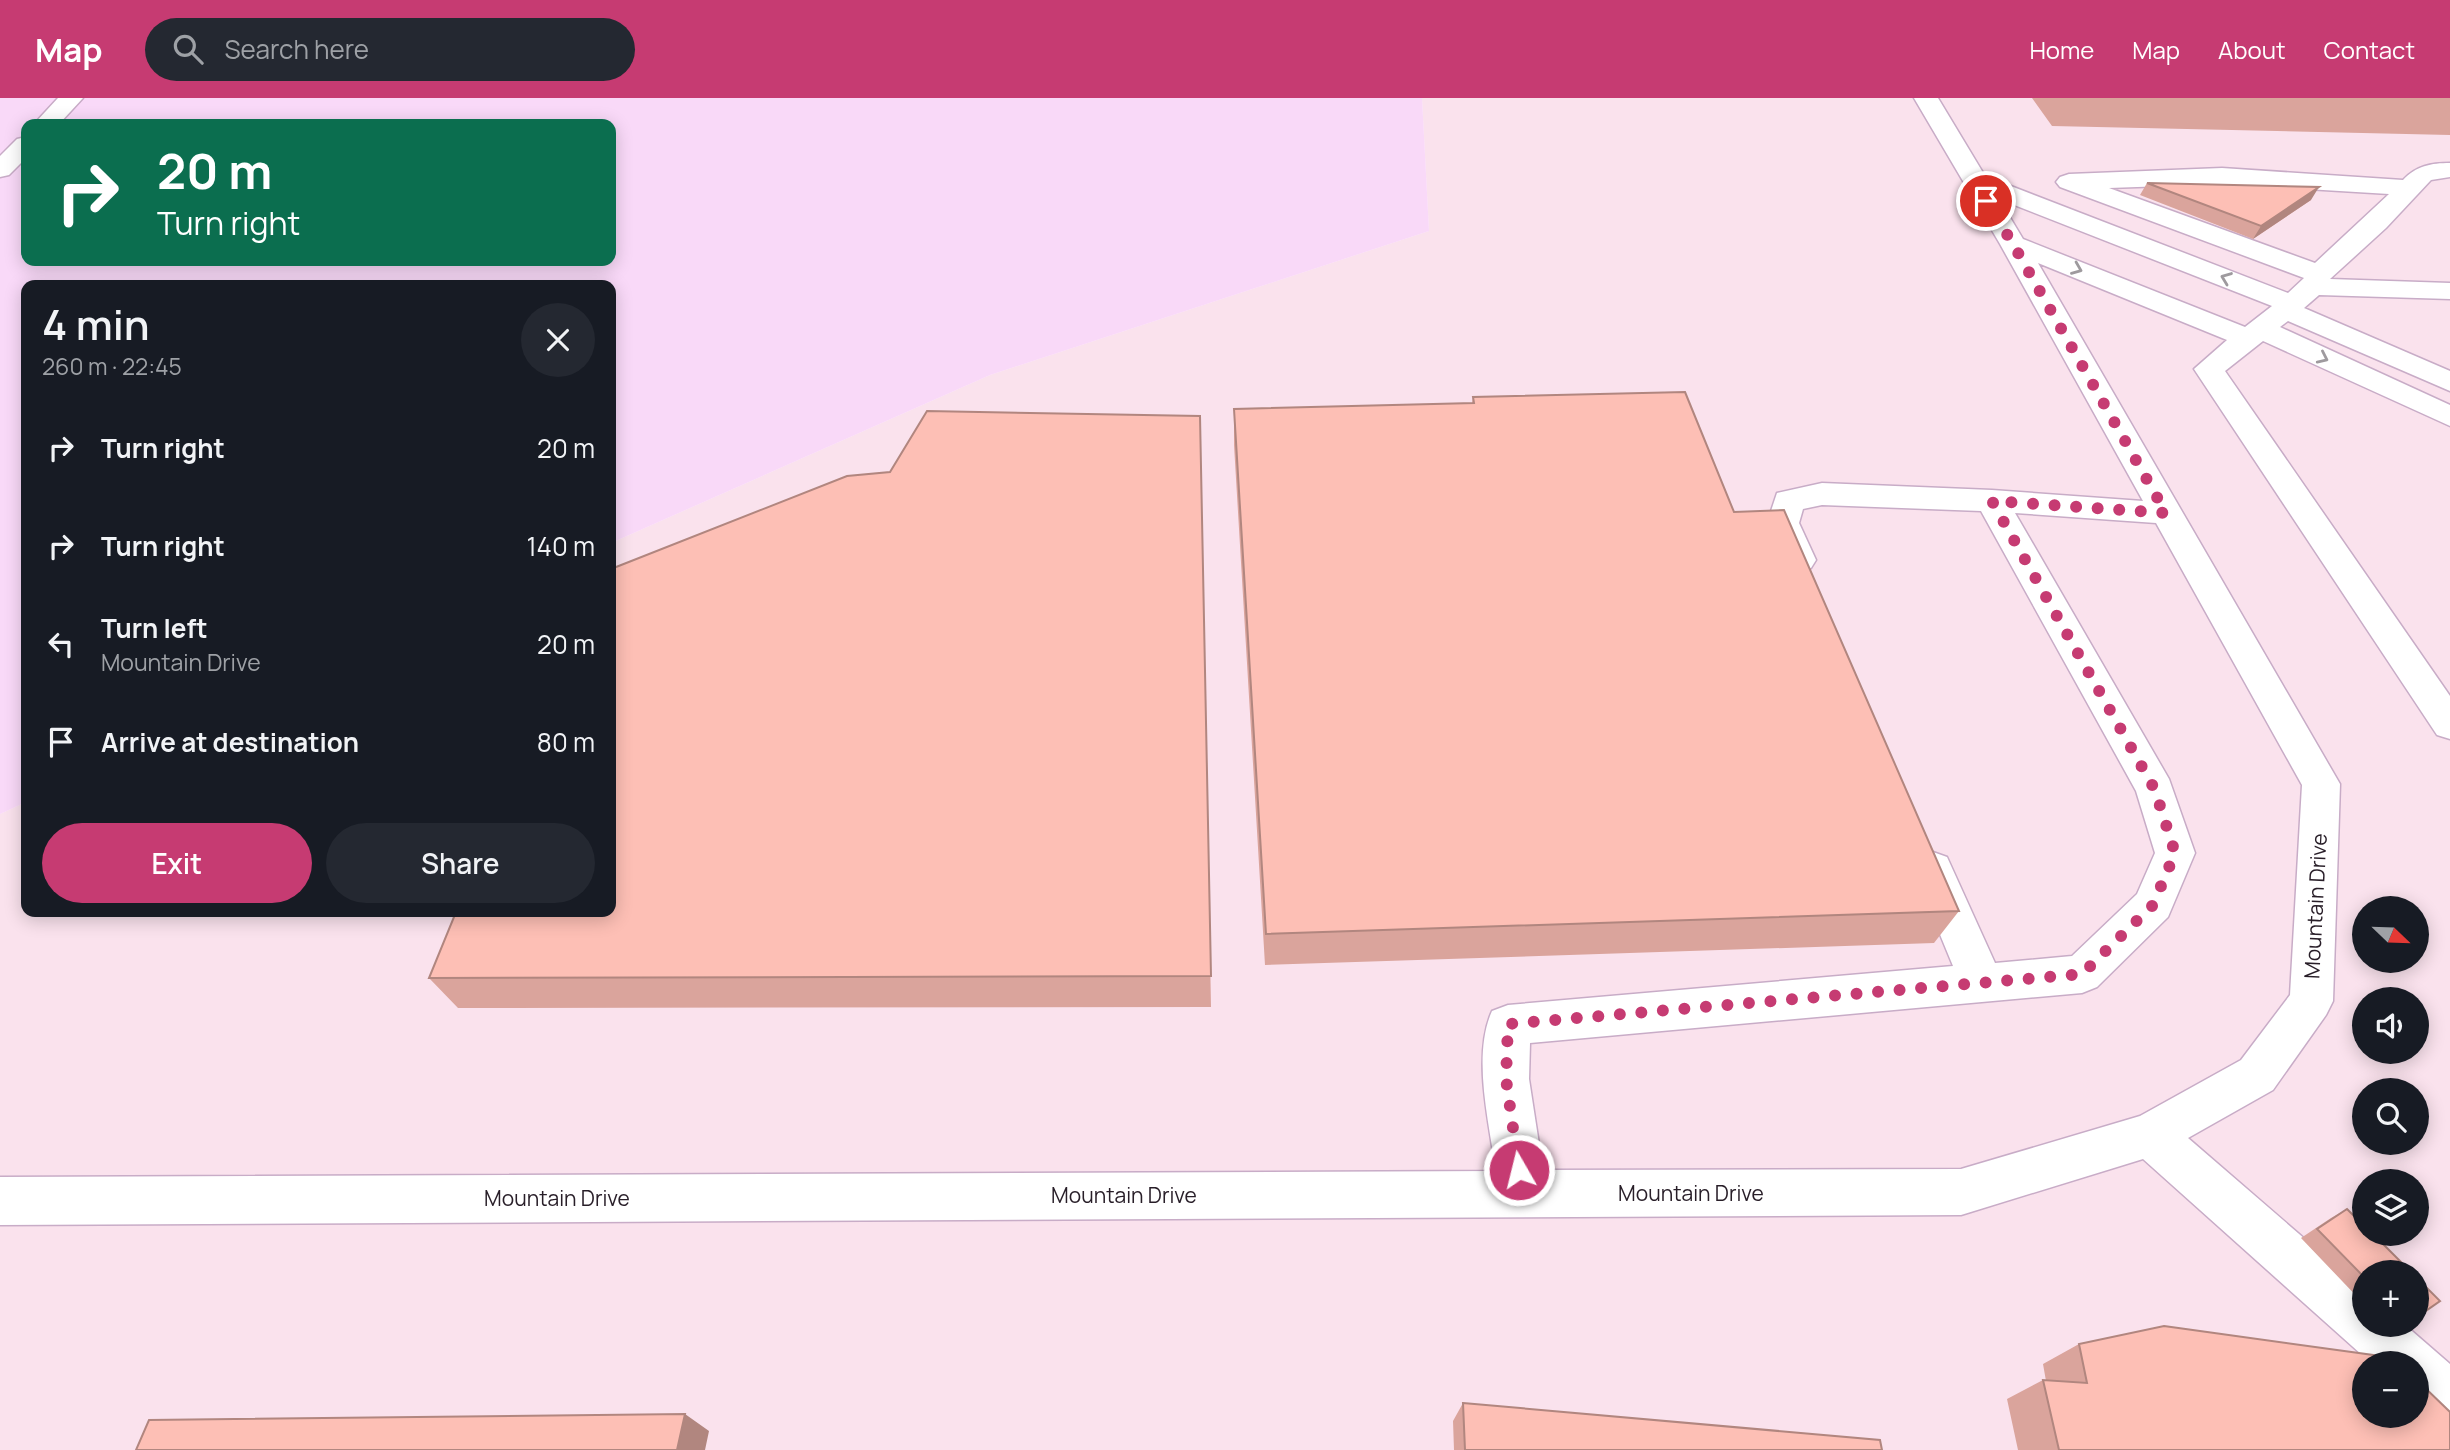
<!DOCTYPE html>
<meta charset="utf-8">
<style>
:root{--surface:#171b24;--page:#242831;--text:#f1f3f6;--muted:#9ea1a6;--accent:#c63b72}
body{margin:0;font-family:Manrope,sans-serif;background:var(--page);color:var(--text);height:100vh;display:flex;flex-direction:column;font-size:26px;white-space:nowrap}
*{box-sizing:border-box;margin:0}
p{font-size:23px;color:var(--muted)}
.icon{flex:none;width:38px;height:38px;fill:none;stroke:currentColor;stroke-width:2;stroke-linecap:round;stroke-linejoin:round}
.map{position:relative;flex:1;overflow:hidden}
.panel{position:absolute;left:21px;top:182px;width:595px;height:637px;display:flex;flex-direction:column;background:var(--surface);border-radius:14px;box-shadow:0 4px 18px #0003}
.panel>*{flex:none}
.top-card{position:absolute;left:21px;top:21px;width:595px;height:147px;border-radius:14px;box-shadow:0 4px 18px #0003;background:#0b6e4f;color:#fff;overflow:hidden}
.needle{width:46px;rotate:113deg}
.controls{position:absolute;left:2352px;top:798px;display:grid;gap:14px}
.controls a{display:grid;place-items:center;width:77px;height:77px;border-radius:50%;background:var(--surface);box-shadow:0 4px 18px #0003;font-size:35px}
.pin{position:absolute;display:grid;place-items:center;width:60px;height:60px;color:#fff;margin:-30px;border:4px solid #fff;border-radius:50%;box-shadow:0 2px 7px #0007}
.me{position:absolute;width:77px;margin:-38px;rotate:352deg;stroke-linejoin:round;filter:drop-shadow(0 0 5px #0008)}
.turn{display:flex;align-items:center;gap:24px;height:147px;padding:0 21px;font-size:32px}
.turn .icon{width:91px;height:91px;stroke-width:2.5}
.turn b{display:block;font-size:49px;line-height:60px}
.round{display:grid;place-items:center;flex:none;width:74px;height:74px;border-radius:37px;background:var(--page)}
.headline{display:flex;align-items:center;justify-content:space-between;height:119px;padding:0 21px}
h1{font-size:42px;font-weight:600;line-height:52px}
.action{display:flex;gap:14px;margin-top:auto;padding:14px 21px}
.action a{flex:1;height:80px;border-radius:42px;background:var(--accent);color:#fff;font-size:28px;font-weight:600;line-height:80px;text-align:center}
.action a+a{background:var(--page);color:var(--text)}
ul{padding:0;list-style:none}
li{display:flex;align-items:center;gap:21px;height:98px;padding:0 21px}
li div{flex:1}
li b{display:block;font-size:26px}
li em{font-style:normal}
header{display:flex;align-items:center;gap:42px;box-sizing:border-box;height:98px;padding:0 35px;background:var(--accent);color:#fff}
header strong{font-size:33px}
nav{display:flex;gap:38px;margin-inline-start:auto;font-size:24px}
.search{width:490px;height:63px;background:var(--page);display:flex;align-items:center;gap:18px;box-sizing:border-box;padding:0 24px;border-radius:38px;color:var(--muted);font-size:26px}
.map>svg:first-child{display:block}
.industrial{fill:#fae2ed;fill-rule:evenodd}
.green{fill:#f9d9f8;fill-rule:evenodd}
.lines{fill:none;stroke-linecap:round;stroke-linejoin:round}
.minor-casing{stroke:#c8acc7;stroke-width:3}
.minor{fill:#fff;fill-rule:evenodd}
.wall{fill:#daa49c}
.shaded-wall{fill:#b1867f}
.building{fill:#fdbfb5;stroke:#b1867f;stroke-width:2}
.oneway{stroke:#9e9a9e}
.route{stroke:#c63b72;stroke-width:12;stroke-dasharray:0 21.6}
.labels{text-anchor:middle;dominant-baseline:central;stroke-width:5;stroke-linejoin:round;paint-order:stroke}
.street-label{font-size:21px;fill:#281e28;stroke:#fff}
</style>
<header>
<strong>Map</strong>
<div class="search"><svg class="icon" aria-label="search" viewBox="0 0 24 24"><circle cx="10" cy="10" r="6"/><path d="M15 15l6 6"/></svg>Search here</div>
<nav><a>Home</a><a>Map</a><a>About</a><a>Contact</a></nav>
</header>
<div class="map">
<svg width="2450" height="1352" viewBox="0 0 2450 1352">
<rect width="100%" height="100%" fill="#feedfe"/>
<path class="industrial" d="M1422,0h1028v1352h-2450v-636l26,-12v110h585v-369l379,-168 439,-144zM2364,810h53v53h-53zM2364,901h53v53h-53zM2364,992h53v53h-53zM2364,1083h53v53h-53zM2364,1174h53v53h-53zM2364,1265h53v53h-53z"/>
<path class="green" d="M0,0h1422l7,133 -439,144 -379,168v-258h-585v517l-26,12zM26,26h585v137h-585z"/>
<g class="lines">
<defs>
<path id="minor" d="M58,0h25l-24,26h-25z
M1914,0h24l47,78 303,117 16,-15 -244,-91 -4,-5 4,-5 9,-3 153,-6 181,12c13,-14 28,-17 47,-17v14l-19,3 -45,48 -56,51 120,4v16l-131,-4 -15,13 146,63v20l-162,-70 -8,6 170,78v21l-187,-85 -38,30 225,325v43l-13,-4 -243,-366 33,-29 -189,-77 302,521 -7,217 -7,14 -53,75 -85,48 176,152v35h41l45,39v61l-19,-7 -14,-14v-41h-46l-228,-204 -182,56 -1961,10v-48l1496,-6c-7,-48 -24,-116 -4,-160l16,-6 445,-39 -40,-97 6,-12 14,-5 14,5 48,106 77,-7 65,-62 18,-41 -19,-62 -155,-280 -159,-6 -19,4 -4,14 17,37 -5,8 -12,4 -12,-4 -20,-45 10,-30 45,-10 170,7 151,11 -143,-257zM2222,86l167,10 -74,69 -206,-75zM1999,101l273,107 -27,21 -222,-88zM2015,415l141,10 146,262 -12,210 -49,65 -101,56 -179,53 -418,1 -14,-91 1,-36 552,-50 15,-6 71,-70 27,-64 -26,-74z
M26,39v21l-17,17 -9,2v-21l17,-17z"/>
</defs>
<use href="#minor" class="minor-casing"/>
<use href="#minor" class="minor"/>
</g>
<path class="wall" d="M2032,0h418v37l-398,-9z
M2147,85l164,17 -58,39 -113,-44z
M1473,299l261,115 225,399 -25,32 -669,22 -31,-520v-36l238,-6z
M1200,318l11,591 -753,1 -29,-30 461,-506z
M2347,1111l17,63v32l-63,-66 30,-20z
M2385,1227h18l-13,5z
M2079,1246l371,106h-432l-11,-51 36,-19 3,1 -3,-17z
M1463,1305l419,47h-428l-1,-29z"/>
<path class="shaded-wall" d="M2319,89l-8,13 -58,39 8,-13z
M685,1316l24,17 -4,19h-28z"/>
<path class="building" d="M2147,85l172,4 -58,39z
M1685,294l49,120 50,-2 175,401 -693,23 -32,-525 240,-6 -1,-6z
M927,313l273,5 11,560 -782,2 27,-66h155v-343l236,-93 43,-4z
M2347,1111l17,17v8h9l38,38h-47v5l-47,-48z
M2417,1180l23,23 -23,16z
M2164,1228l231,32 5,5h-36v53h53v-36l33,32v38h-391l-16,-70 44,3 -8,-39z
M1463,1305l417,37 2,10h-417z
M685,1316l-8,36h-541l13,-30z"/>
<defs><path id="oneway-chevron" d="M-2-3.5L2.5 0L-2 3.5" fill="none" stroke-width="1.6" stroke-linecap="round" stroke-linejoin="round" transform="scale(1.75)"/></defs>
<g class="oneway">
<use href="#oneway-chevron" transform="translate(2077 171) rotate(22)"/>
<use href="#oneway-chevron" transform="translate(2226 180) rotate(-159)"/>
<use href="#oneway-chevron" transform="translate(2323 260) rotate(25)"/>
</g>
<g class="lines">
<path class="route" d="M1519,1072l-13,-91 2,-55 574,-50 71,-69 22,-52 -20,-63 -163,-289 174,12 -153,-269 -27,-43"/>
</g>
<g class="labels">
<g class="street-label">
<text transform="translate(2315 808) rotate(-87)">Mountain Drive</text>
<text x="1691" y="1095">Mountain Drive</text>
<text x="1124" y="1097">Mountain Drive</text>
<text x="557" y="1100">Mountain Drive</text>
</g>
</g>
</svg>
<div class="controls">
<a><svg class="needle" viewBox="-14 -14 28 28"><path d="M0-13l5 13h-10z" fill="#e53935"/><path d="M0 13l5-13h-10z" fill="#9ea1a6"/></svg></a>
<a><svg class="icon" aria-label="sound" viewBox="0 0 24 24"><path d="M4 9h4l5-4v14l-5-4H4zM17 9q2 3 0 6"/></svg></a>
<a><svg class="icon" aria-label="search" viewBox="0 0 24 24"><circle cx="10" cy="10" r="6"/><path d="M15 15l6 6"/></svg></a>
<a><svg class="icon" aria-label="layers" viewBox="0 0 24 24"><path d="M12 4l9 5-9 5-9-5zM3 14l9 5 9-5"/></svg></a>
<a>+</a>
<a>−</a>
</div>
<div class="pin" style="left:1986px;top:103px;background:#d93025"><svg class="icon" aria-label="arrive" viewBox="0 0 24 24"><path d="M6 21V4h12l-3 4 3 4H6"/></svg></div>
<svg class="me" style="left:1519px;top:1072px" viewBox="-20 -20 40 40"><circle r="17" fill="#c63b72" stroke="#fff" stroke-width="3"/><path d="M0-11L8 9 0 5-8 9z" fill="#fff"/></svg>
<div class="top-card">
<div class="turn"><svg class="icon" aria-label="right" viewBox="0 0 24 24"><path d="M7 20v-9h11M14 6l5 5-5 5"/></svg><div><b>20 m</b>Turn right</div></div>
</div>
<section class="panel">
<div class="headline"><div><h1>4 min</h1><p>260 m · 22:45</p></div><a class="round"><svg class="icon" aria-label="close" viewBox="0 0 24 24"><path d="M6 6l12 12M18 6L6 18"/></svg></a></div>
<ul>
<li><svg class="icon" aria-label="right" viewBox="0 0 24 24"><path d="M7 20v-9h11M14 6l5 5-5 5"/></svg><div><b>Turn right</b></div><em>20 m</em></li>
<li><svg class="icon" aria-label="right" viewBox="0 0 24 24"><path d="M7 20v-9h11M14 6l5 5-5 5"/></svg><div><b>Turn right</b></div><em>140 m</em></li>
<li><svg class="icon" aria-label="left" viewBox="0 0 24 24"><path d="M17 20v-9H6M10 6l-5 5 5 5"/></svg><div><b>Turn left</b><p>Mountain Drive</p></div><em>20 m</em></li>
<li><svg class="icon" aria-label="arrive" viewBox="0 0 24 24"><path d="M6 21V4h12l-3 4 3 4H6"/></svg><div><b>Arrive at destination</b></div><em>80 m</em></li>
</ul>
<div class="action"><a>Exit</a><a>Share</a></div>
</section>
</div>
